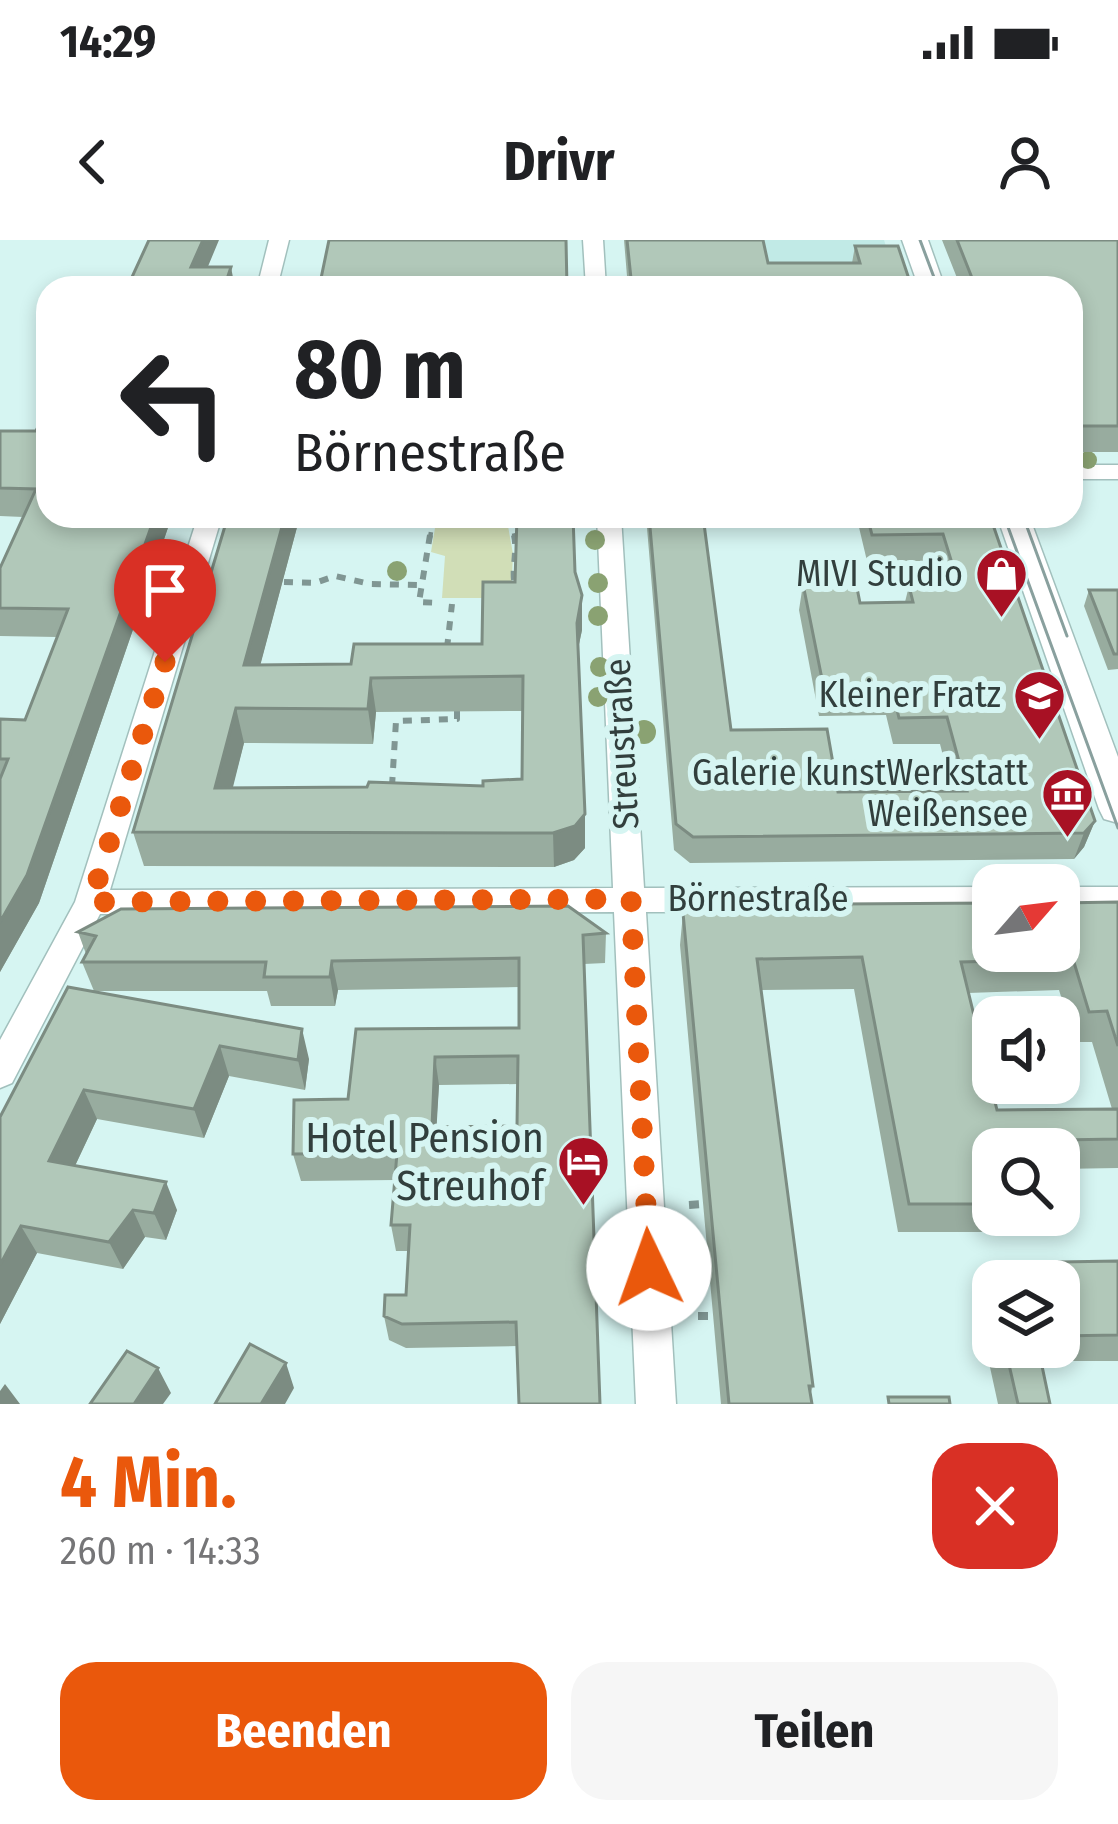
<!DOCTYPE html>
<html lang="de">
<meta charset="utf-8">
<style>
:root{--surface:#fff;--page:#f6f6f6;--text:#202124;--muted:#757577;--accent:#ea580c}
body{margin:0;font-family:"Fira Sans Condensed",sans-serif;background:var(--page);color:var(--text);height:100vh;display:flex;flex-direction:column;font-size:45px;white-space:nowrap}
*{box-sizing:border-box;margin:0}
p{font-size:39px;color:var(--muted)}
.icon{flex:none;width:66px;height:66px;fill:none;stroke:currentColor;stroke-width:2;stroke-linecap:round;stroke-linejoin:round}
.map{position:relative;height:1164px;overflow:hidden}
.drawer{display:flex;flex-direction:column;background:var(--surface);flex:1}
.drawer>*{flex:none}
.hud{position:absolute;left:36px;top:36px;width:1047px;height:252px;border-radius:36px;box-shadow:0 6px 18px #0003;background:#fff;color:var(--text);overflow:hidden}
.needle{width:78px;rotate:62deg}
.buttons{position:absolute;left:972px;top:624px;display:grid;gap:24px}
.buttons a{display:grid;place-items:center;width:108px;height:108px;border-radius:24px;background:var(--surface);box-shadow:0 6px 18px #0003;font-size:60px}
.pin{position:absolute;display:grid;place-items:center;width:102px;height:102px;color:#fff;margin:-123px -51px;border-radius:50% 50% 50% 0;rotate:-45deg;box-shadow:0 0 12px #0007}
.pin .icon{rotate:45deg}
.me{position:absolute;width:132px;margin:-66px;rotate:357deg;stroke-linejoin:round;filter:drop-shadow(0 0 9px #0008)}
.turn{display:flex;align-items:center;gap:42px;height:252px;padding:0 60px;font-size:54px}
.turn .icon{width:156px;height:156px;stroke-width:2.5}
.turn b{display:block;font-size:84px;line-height:102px}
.round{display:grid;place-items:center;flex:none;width:126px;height:126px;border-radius:36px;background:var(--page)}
.head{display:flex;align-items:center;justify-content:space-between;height:204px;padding:0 60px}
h1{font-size:72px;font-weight:700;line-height:90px;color:var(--accent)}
.primary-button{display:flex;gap:24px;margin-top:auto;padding:24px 60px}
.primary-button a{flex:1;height:138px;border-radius:36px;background:var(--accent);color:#fff;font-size:48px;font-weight:700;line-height:138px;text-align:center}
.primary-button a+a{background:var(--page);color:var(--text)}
.status{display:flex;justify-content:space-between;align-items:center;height:84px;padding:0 60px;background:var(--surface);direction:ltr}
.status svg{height:33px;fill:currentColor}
header{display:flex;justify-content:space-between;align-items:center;height:156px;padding:0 60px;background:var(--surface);font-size:54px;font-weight:700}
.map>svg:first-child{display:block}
.built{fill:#c1eae6}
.green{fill:#d1deb7}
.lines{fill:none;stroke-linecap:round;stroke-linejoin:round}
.minor-casing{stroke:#a2c0bd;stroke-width:3}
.tertiary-casing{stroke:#a2c0bd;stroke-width:3}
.path-far2{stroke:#809693;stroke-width:4.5;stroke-dasharray:6 6;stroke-linecap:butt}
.path-far1{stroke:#809693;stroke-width:6;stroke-dasharray:9 9;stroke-linecap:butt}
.path{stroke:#809693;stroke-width:8;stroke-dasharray:10 10;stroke-linecap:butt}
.minor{fill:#fff;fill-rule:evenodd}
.tertiary{fill:#fff;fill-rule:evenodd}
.tram{stroke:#89a09e;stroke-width:3}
.tree{fill:#8aa272}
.wall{fill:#98ac9f;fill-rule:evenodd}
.shaded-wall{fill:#7c8c82}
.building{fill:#b1c8b9;stroke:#7c8c82;stroke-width:3;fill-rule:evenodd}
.route{stroke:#ea580c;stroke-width:21;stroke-dasharray:0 37.8}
.labels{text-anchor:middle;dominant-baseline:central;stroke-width:12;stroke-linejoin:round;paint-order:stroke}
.poi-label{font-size:36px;fill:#323f3d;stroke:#d6f5f2;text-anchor:end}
.street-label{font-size:36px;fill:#323f3d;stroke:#d6f5f2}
.near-poi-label{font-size:42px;fill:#323f3d;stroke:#d6f5f2;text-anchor:end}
</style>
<div class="status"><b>14:29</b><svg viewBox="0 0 49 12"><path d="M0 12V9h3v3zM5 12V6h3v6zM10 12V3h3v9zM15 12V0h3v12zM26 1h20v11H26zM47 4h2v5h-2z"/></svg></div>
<header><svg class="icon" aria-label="back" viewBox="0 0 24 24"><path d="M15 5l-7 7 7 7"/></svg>Drivr<svg class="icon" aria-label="person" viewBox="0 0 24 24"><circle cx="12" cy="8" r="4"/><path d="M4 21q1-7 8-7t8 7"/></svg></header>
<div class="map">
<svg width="1118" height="1164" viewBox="0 0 1118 1164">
<rect width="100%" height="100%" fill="#d6f5f2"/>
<path class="built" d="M624,0h260l15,48z"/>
<path class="green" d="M436,282h63l9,4 5,28 -2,44h-69l3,-42 -14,-4z"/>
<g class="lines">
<defs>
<path id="minor" d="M269,0h20l-12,48h-20z
M583,0h20l3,48h-20z
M1071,225h47v14h-47z
M198,276h24l-112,374 503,-2 -16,-372h24l23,372 349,-1v24l-347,1 30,492h-40l-22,-492 -514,2 -88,169 -12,5v-48l75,-138z
M1059,647h59v24h-59z"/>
<path id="tertiary" d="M902,0h26l17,48h-26z
M997,276h32l89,241v66l-14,-4 -5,-10z"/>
</defs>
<use href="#minor" class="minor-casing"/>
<use href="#tertiary" class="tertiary-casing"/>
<path class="path-far2" d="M430,298l3,-19 69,1 10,5 3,13"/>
<path class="path-far1" d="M430,295l-11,67 21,1
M514,295c4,18 -4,38 2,54
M284,342l31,1 20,-7 35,8 50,1
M447,408l5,-44
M392,546l4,-65 61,-2v-11"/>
<path class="path" d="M689,965l14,-1
M698,1076h15"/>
<use href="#minor" class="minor"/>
<use href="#tertiary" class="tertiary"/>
<path class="tram" d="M920,0l18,48
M1004,276l114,312
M1023,276l44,120"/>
</g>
<g class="tree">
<circle cx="1088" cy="220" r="9"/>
<circle cx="595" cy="300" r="10"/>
<circle cx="397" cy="331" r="10"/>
<circle cx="598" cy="343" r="10"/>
<circle cx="598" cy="376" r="10"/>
<circle cx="600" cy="427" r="10"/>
<circle cx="598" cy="457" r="10"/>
<circle cx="644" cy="492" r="12"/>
<circle cx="693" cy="1040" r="15"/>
</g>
<path class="wall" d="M624,0h139l5,23h84l3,-17 57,42h-284z
M942,0h176v212h-47v-164h-110z
M0,191h36l136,85 -133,387 -39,69v-253l25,1 32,-83 -57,-1v-68l23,-51 -23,-1z
M228,276h72l-40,149 91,-1 131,-20 33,-62 60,-10 7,23v35l-4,19 7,165v34l-11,12 -20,7 -410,-1 -11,-34zM523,471l-1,68 -39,7 -251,2 12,-45 129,1 3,-32z
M646,276h67h-10l28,214 107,62 114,-1 -12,-47h-47l-7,-29 -67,1 -20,-106 4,-26 57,19 45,-1 4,-16h35l-8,-25h-69l-10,-42 -46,-1v-2h179l105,305 -11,26 -10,12 -384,4 -16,-13z
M1089,350h29v79l-10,1 -24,-64z
M1118,662v266l-59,1v-20h-66v66h21l-8,17h-108l-44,-243 -93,1 52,396 -3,9 2,9h-91l-41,-459 3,-32zM1059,750l16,52h17l20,67 -115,1 -29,-117z
M78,692l528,1 -1,30 -21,1 -67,382 -111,2 -17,-8 -5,-24 22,-21 2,-44h-12l-5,-26 4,-45 -94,1 -8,-27 55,-55 8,-70 163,-1v-41l-181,3 -3,16h-64l-4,-15h-173l-12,-29 4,-8zM518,844l-1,42 -81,1 3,-42z
M68,747l241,72 -4,31 -76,-14 -25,62 -107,-19 -22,47 102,44 -11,30 -21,-3 -22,32 -86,-16 -37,71v-207z
M1118,1021v100h-77l9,43h-52l-22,-101 14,-27 63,-1 7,-13zM993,1041h66v66h-66z"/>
<path class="shaded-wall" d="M203,0h16l-20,48 -8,-21z
M231,27l4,21h-11z
M155,276h17l-133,387 -39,69v-50z
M285,276h15l-49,184 -7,-35z
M582,355v35l-6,28 1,-35z
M371,438l5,34 -3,32 -5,-35z
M236,468l8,35 -20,80 -9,-35z
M585,574v34l-11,12 -20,7 -1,-34z
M1095,581l-11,26 -10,12 10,-26z
M332,721l6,29 -3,16 -5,-29z
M302,789l7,30 -4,31 -7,-30z
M220,806l9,30 -25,62 -10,-29z
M435,817l4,28 -4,69 -3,-27z
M84,850l13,29 -33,70 -15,-28z
M166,942l11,28 -11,30 -12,-27z
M133,970l12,27 -22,32 -14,-27z
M21,986l16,27 -37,71v-59z
M286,1123l8,25 -9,16h-24z
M158,1128l13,25 -8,11h-29z
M5,1144l15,20h-20v-13z"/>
<path class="building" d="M149,0h54l-12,27h40l-7,21h-97z
M329,0h237l1,48h-248z
M627,0h136l5,23h92l-5,-17h43l14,42h-280z
M957,0h161v186h-47v-138h-95z
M48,166v110h107l-128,359 -27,47v-143l8,-20h-8v-40l25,1 43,-111 -68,-1v-40l36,-79 -36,-1v-57h36z
M228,276h57l-41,149 107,-1 3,-20h128l1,-62h32l2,-66h56l2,56 7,23 -5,28 8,191 -10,12 -22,7 -420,-1zM523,436l-1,103 -39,2v5l-114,-4 -2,5 -152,1 21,-80 132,1 3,-31z
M649,276h54l28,214 96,-1 11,63 129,-1 -20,-74 -48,1 -7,-29h-68l-21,-105 53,-1 4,20 53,-1 -4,-16h50l-16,-52 -71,1 -5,-19h123l105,305 -11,12 -391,4 -17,-13z
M1089,350h29v64h-4z
M1118,662v144l-11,-35 -18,1 -16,-53 -112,3 36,148 121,-1v30l-114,2 2,8h-13v55h-84l-47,-247 -105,2 56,427h-4l3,18h-83l-46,-491 10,-8 300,-2v48h66v-48z
M568,666l38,27 -23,2 17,469h-81l-3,-82 -114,2 -18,-8 1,-21h21l4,-70h-19l6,-72 -104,1 1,-54 54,-1 8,-70 163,-1v-70l-187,3 -2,16h-66l2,-15h-184l14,-26 -18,-4 43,-23zM518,816l-1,70 -85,1 3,-70z
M68,747l234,42 -4,31 -78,-14 -26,63 -110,-19 -35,71 117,21 -12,31 -21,-3 -24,32 -88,-16 -21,39v-148z
M1118,1021v74l-59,1v-55h-66v11l-3,-16 74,-1 -4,-13z
M250,1104l36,19 -25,41h-46z
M1005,1107h33l12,57h-32z
M127,1111l31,17 -24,36h-44z
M888,1157h61l1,7h-61z"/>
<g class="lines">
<path class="route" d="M165,422l-74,240 540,-3 18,369"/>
</g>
<defs>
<symbol id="shop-pin" viewBox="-11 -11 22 30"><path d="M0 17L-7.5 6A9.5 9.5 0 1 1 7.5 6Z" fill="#a81124" stroke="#d6f5f2"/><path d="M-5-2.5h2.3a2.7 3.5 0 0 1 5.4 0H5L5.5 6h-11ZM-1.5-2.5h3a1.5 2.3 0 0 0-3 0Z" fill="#fff"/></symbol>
<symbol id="school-pin" viewBox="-11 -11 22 30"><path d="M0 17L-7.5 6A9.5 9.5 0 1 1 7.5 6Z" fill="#a81124" stroke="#d6f5f2"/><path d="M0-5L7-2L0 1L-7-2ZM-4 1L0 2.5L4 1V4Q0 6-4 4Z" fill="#fff"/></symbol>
<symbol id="museum-pin" viewBox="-11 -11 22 30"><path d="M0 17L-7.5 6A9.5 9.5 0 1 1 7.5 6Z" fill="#a81124" stroke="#d6f5f2"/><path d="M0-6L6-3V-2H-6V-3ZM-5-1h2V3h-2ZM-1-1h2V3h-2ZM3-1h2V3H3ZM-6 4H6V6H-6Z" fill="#fff"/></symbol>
<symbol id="hotel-pin" viewBox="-11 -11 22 30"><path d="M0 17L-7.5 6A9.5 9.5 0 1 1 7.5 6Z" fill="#a81124" stroke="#d6f5f2"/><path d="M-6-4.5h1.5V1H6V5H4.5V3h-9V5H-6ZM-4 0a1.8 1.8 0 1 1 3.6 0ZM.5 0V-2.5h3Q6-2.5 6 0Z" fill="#fff"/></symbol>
</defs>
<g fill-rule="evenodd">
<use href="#shop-pin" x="972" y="304" width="59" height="81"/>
<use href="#school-pin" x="1010" y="426" width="59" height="81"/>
<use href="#museum-pin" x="1038" y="524" width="59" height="81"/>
<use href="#hotel-pin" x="554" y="892" width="59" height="81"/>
</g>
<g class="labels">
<g class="poi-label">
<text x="963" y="334">MIVI Studio</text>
<text x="1001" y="455">Kleiner Fratz</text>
<text x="1028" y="533">Galerie kunstWerkstatt<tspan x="1028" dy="41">Weißensee</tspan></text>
</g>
<g class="street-label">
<text transform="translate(622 504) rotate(-93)">Streustraße</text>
<text x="758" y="659">Börnestraße</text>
</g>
<g class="near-poi-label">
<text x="544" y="898">Hotel Pension<tspan x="544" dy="48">Streuhof</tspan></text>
</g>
</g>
</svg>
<div class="buttons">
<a><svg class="needle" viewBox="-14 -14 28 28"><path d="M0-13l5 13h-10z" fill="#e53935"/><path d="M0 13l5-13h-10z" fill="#757577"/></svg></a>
<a><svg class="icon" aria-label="sound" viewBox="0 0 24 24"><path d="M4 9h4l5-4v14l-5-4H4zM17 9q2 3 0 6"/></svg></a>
<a><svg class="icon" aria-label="search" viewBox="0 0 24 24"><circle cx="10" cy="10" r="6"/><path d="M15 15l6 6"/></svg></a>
<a><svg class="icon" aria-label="layers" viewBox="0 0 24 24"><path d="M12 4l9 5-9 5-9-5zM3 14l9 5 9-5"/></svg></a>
</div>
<div class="pin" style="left:165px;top:422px;background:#d93025"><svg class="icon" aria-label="arrive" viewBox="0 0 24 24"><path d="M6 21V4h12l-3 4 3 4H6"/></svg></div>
<svg class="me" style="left:649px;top:1028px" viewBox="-20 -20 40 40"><circle r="19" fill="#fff"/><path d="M0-13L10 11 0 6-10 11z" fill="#ea580c"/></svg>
<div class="hud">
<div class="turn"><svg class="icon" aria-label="left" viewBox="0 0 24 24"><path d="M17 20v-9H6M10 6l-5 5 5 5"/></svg><div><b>80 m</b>Börnestraße</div></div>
</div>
</div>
<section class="drawer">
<div class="head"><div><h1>4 Min.</h1><p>260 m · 14:33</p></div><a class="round" style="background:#d93025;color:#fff"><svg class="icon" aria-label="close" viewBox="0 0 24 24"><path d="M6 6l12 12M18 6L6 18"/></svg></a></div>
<div class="primary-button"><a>Beenden</a><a>Teilen</a></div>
</section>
